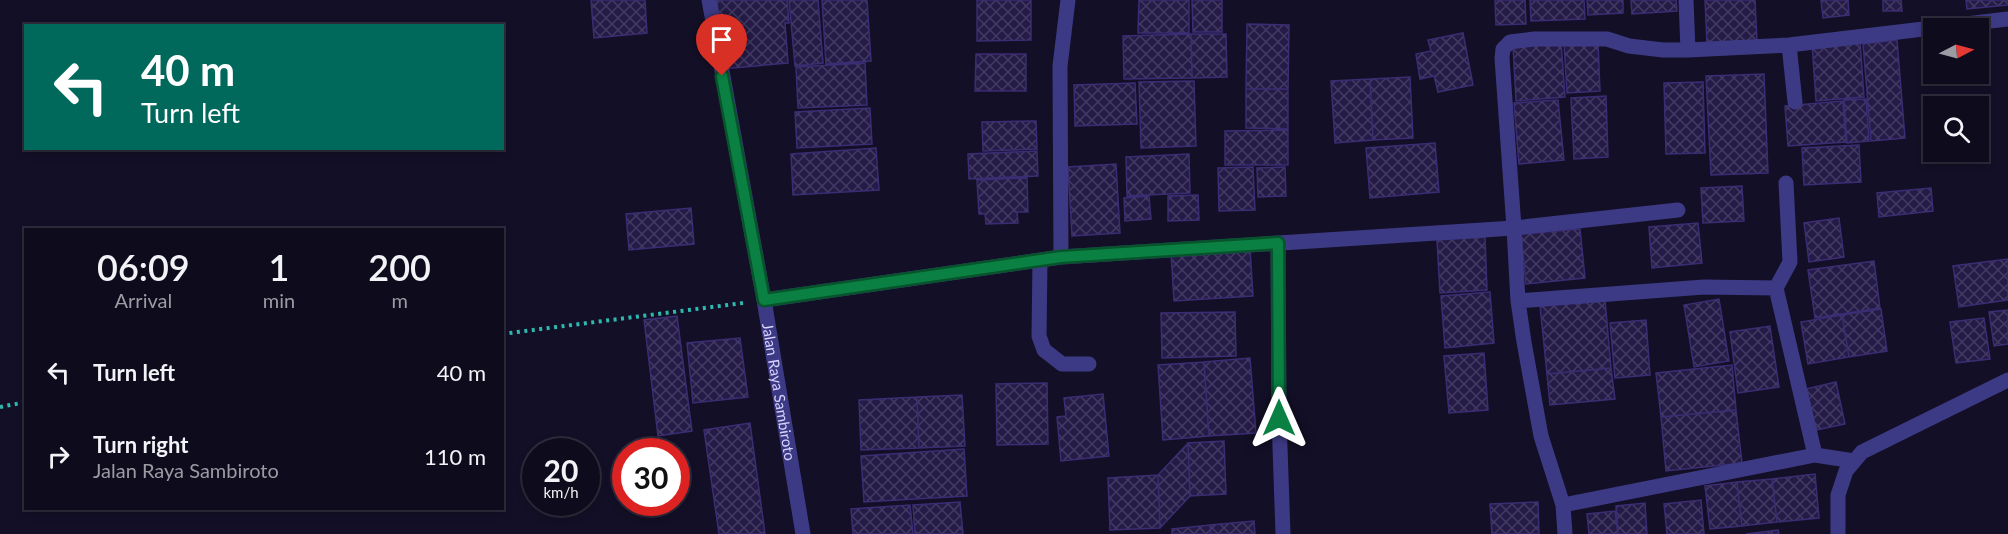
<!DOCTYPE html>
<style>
:root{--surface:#0e0b1c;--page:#171425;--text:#f1f3f6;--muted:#9b9ba3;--line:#2e2b3b}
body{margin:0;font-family:Lato,sans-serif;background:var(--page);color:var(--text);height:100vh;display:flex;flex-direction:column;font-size:22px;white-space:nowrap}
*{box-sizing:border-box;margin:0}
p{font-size:20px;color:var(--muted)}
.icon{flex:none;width:33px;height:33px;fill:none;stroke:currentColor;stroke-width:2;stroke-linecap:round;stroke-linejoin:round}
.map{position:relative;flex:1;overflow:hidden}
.sheet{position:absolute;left:24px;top:228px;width:480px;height:282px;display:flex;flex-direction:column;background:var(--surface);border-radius:0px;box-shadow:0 3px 9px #0003,0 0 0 2px var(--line)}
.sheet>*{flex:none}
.hud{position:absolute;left:24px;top:24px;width:480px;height:126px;border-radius:0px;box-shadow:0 3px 9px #0003,0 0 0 2px var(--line);background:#00695c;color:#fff;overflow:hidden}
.needle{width:39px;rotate:84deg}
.fabs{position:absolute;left:1923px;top:18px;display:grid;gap:12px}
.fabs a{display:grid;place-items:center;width:66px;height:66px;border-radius:0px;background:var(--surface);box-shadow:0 3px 9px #0003,0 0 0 2px var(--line);font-size:30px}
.speed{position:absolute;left:522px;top:438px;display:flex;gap:12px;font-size:30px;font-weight:700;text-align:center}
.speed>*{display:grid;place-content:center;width:78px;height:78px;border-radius:50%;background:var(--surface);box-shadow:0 3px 9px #0003,0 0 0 2px var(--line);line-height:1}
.speed small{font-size:15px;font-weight:400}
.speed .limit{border:9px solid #d22;background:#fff;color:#111}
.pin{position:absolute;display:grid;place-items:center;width:51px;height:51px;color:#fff;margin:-62px -26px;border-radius:50% 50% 50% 0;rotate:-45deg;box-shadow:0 0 6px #0007}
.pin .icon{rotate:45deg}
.me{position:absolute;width:66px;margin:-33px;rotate:0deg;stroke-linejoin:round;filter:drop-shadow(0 0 4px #0008)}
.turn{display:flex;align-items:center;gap:21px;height:126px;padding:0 18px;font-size:27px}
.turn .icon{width:78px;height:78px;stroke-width:2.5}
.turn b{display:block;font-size:42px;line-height:51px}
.eta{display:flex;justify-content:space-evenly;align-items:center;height:102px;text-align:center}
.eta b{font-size:36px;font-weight:600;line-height:42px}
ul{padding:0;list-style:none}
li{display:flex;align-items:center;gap:18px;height:84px;padding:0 18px}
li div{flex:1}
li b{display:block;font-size:22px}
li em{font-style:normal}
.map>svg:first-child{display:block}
.building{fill:url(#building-cross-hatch);stroke:#3b2d73;stroke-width:1.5}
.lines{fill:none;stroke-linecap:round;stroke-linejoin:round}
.path{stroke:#2fb8b0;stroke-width:4;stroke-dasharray:3 4.5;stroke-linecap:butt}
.minor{stroke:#3d3a85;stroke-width:15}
.tertiary{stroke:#3d3a85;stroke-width:15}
.route-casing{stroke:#07532c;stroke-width:15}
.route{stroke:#0b8043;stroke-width:10}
.labels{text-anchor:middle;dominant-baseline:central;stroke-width:4.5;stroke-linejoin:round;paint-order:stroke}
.street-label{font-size:15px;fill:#d9d4ff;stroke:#130f26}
</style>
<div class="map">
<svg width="2008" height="534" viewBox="0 0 2008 534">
<defs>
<pattern id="building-cross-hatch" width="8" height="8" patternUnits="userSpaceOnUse" patternTransform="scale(1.5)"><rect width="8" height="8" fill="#241b47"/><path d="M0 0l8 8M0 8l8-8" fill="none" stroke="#433b63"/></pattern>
</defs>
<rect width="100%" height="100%" fill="#130f26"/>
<path class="building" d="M591,0h54l2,33 -53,5z
M717,0h70l2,23h-4l3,40 -66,6z
M789,0h29l5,63 -28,3z
M822,0h45l4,61 -45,3z
M977,0h54v40l-54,1z
M1139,0h50v33h-51z
M1192,0h30v32h-29z
M1495,0h30l1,24 -30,1z
M1530,0h54l1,19 -54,2z
M1587,0h36v13l-35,2z
M1631,0h45l1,11 -45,3z
M1705,0h50l2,41 -50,3z
M1821,0h27l1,15 -26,3z
M1883,0h18l1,11h-19z
M1966,0h42v5l-41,4z
M1247,24l42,1 -1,64h-42z
M1463,33l10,52 -35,7 -4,-16 -14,3 -4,-25 15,-3 -3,-11z
M1191,34h35l1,43 -35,1z
M1191,34l1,44 -68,1 -1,-43z
M1897,40l8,98 -34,3 -8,-97z
M1860,41l4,56 -48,4 -4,-57z
M1561,42l4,55 -49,4 -3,-55z
M1598,42l2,49 -33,2 -3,-50z
M976,54h50v37h-51z
M865,63l2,42 -69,3 -2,-41z
M1764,74l4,99 -57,2 -5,-99z
M1410,77l3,61 -40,2 -3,-61z
M1370,79l3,61 -38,3 -4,-62z
M1194,81l2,65 -55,2 -2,-66z
M1703,82l2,71 -39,1 -2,-71z
M1135,83l2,41 -62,2 -1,-41z
M1246,89h42v40l-42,-1z
M1606,96l2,61 -34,2 -3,-61z
M1866,99l3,42 -22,2 -3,-43z
M1558,100l6,60 -45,4 -5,-61z
M1843,101l3,41 -58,4 -3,-40z
M870,108l2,36 -75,4 -2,-36z
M1036,121l1,28 -54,2 -1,-29z
M1288,130v35h-63v-34z
M1435,143l4,49 -69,6 -4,-50z
M1859,145l2,37 -57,3 -2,-37z
M876,148l3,42 -86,5 -2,-41z
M1037,151l1,25 -69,3 -1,-25z
M1189,154l1,39 -63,3 -1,-39z
M1116,164l4,69 -48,3 -4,-69z
M1253,167l2,43 -36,1 -1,-43z
M1285,167l1,29 -28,1 -1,-29z
M1027,178l1,34h-11l1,11 -32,1 -1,-10h-6l-2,-34z
M1742,186l2,35 -41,2 -2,-35z
M1931,188l2,23 -54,6 -2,-24z
M1198,195l1,25 -31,1v-25z
M1149,196l2,23 -26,2 -1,-23z
M691,208l3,36 -65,6 -3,-36z
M1839,218l5,39 -35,5 -5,-39z
M1698,223l4,40 -50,5 -3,-41z
M1580,229l5,49 -59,6 -5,-50z
M1485,237l2,53 -47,3 -3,-53z
M1250,249l3,47 -79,5 -3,-48z
M2008,259v41l-49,7 -6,-41z
M1874,261l6,47 -65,10 -7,-48z
M1490,292l4,51 -49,5 -4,-52z
M1719,299l10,62 -35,6 -10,-62z
M1605,300l6,68 -64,6 -7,-68z
M1881,309l6,42 -38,6 -7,-42z
M2008,310v34l-14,2 -5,-34z
M1235,312l1,44 -74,2 -1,-45z
M1842,315l7,42 -41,7 -7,-42z
M677,316l15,115 -34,5 -14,-116z
M1984,318l6,41 -34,4 -6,-41z
M1646,320l4,55 -35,3 -5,-55z
M1770,326l9,61 -41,6 -8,-61z
M740,338l8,59 -55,6 -6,-60z
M1484,353l4,57 -39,3 -5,-57z
M1250,358l6,75 -47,3 -5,-74z
M1204,362l5,74 -46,4 -5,-75z
M1732,365l4,45 -75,7 -5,-44z
M1611,368l4,31 -65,6 -3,-31z
M1836,382l9,42 -29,6 -10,-41z
M1047,383l1,61 -51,1 -1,-61z
M1103,394l6,62 -48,5 -4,-44 9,-1 -2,-18z
M962,395l3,51 -46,2 -2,-51z
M917,397l2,51 -58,2 -2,-50z
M1736,410l6,53 -76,8 -5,-54z
M750,423l15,111h-46l-15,-104z
M1224,441l2,53 -36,2 -2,-53z
M1188,443l2,53 -30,32 -2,-53z
M964,449l3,47 -103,6 -3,-46z
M1815,474l4,44 -42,4 -5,-43z
M1158,475l2,53 -50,2 -2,-52z
M1772,479l5,43 -35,4 -5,-44z
M1737,482l5,44 -32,3 -5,-43z
M1701,500l3,34h-37l-3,-30z
M960,502l3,32h-48l-2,-29z
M1538,502l1,32h-47l-2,-30z
M1645,503l2,31h-29l-2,-28z
M910,505l3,29h-60l-2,-25z
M1615,511l3,23h-29l-2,-20z
M1254,521l1,13h-44l-1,-9z
M1210,525l1,9h-39v-5z
M1778,530l1,4h-33z"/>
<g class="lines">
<path class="path" d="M502,334l241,-31
M0,407l26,-5"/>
<path class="minor" d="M1686,0l2,50
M1789,45l6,57
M1278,243l1,175 4,116
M1061,257l-1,-191 8,-66
M1040,261l-1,75 5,14 18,14h27
M1776,288l14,-26 -4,-79
M764,300l297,-43 453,-29 -12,-170 1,-9 7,-7 24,-3h73l22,7 34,4h25l101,-5 219,-26
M1518,301l186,-14 72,1 39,167 -252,50
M1815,455l39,6
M1565,534l-2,-29 -22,-69 -17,-94 -6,-41 -4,-73 164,-18
M1838,534v-39l8,-24 16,-19 146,-72"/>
<path class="tertiary" id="s1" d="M709,0l55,300 39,234"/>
</g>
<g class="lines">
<defs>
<path id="route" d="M722,76l42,224 297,-43 217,-14 1,175"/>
</defs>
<use href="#route" class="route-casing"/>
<use href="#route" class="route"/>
</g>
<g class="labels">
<g class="street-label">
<text stroke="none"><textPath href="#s1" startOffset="398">Jalan Raya Sambiroto</textPath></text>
</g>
</g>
</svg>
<div class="fabs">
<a><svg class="needle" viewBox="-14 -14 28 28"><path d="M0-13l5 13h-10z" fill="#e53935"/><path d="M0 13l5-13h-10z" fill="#9b9ba3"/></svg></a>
<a><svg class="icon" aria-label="search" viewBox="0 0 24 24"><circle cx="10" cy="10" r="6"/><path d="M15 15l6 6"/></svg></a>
</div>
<div class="speed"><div>20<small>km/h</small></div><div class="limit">30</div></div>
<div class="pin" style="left:722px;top:76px;background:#d93025"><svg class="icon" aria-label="arrive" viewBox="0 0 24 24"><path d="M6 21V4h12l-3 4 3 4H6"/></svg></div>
<svg class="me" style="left:1279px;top:418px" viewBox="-20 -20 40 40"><path d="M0-17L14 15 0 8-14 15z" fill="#0b8043" stroke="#fff" stroke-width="4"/></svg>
<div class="hud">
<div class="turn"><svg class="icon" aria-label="left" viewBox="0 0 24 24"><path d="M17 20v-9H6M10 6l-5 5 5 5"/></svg><div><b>40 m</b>Turn left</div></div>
</div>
<section class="sheet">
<div class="eta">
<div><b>06:09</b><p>Arrival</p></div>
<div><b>1</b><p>min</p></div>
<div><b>200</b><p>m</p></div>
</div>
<ul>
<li><svg class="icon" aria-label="left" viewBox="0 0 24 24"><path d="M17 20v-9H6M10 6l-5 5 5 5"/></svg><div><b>Turn left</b></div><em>40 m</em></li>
<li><svg class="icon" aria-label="right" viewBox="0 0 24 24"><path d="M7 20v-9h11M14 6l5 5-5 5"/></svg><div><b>Turn right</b><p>Jalan Raya Sambiroto</p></div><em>110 m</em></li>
</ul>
</section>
</div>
